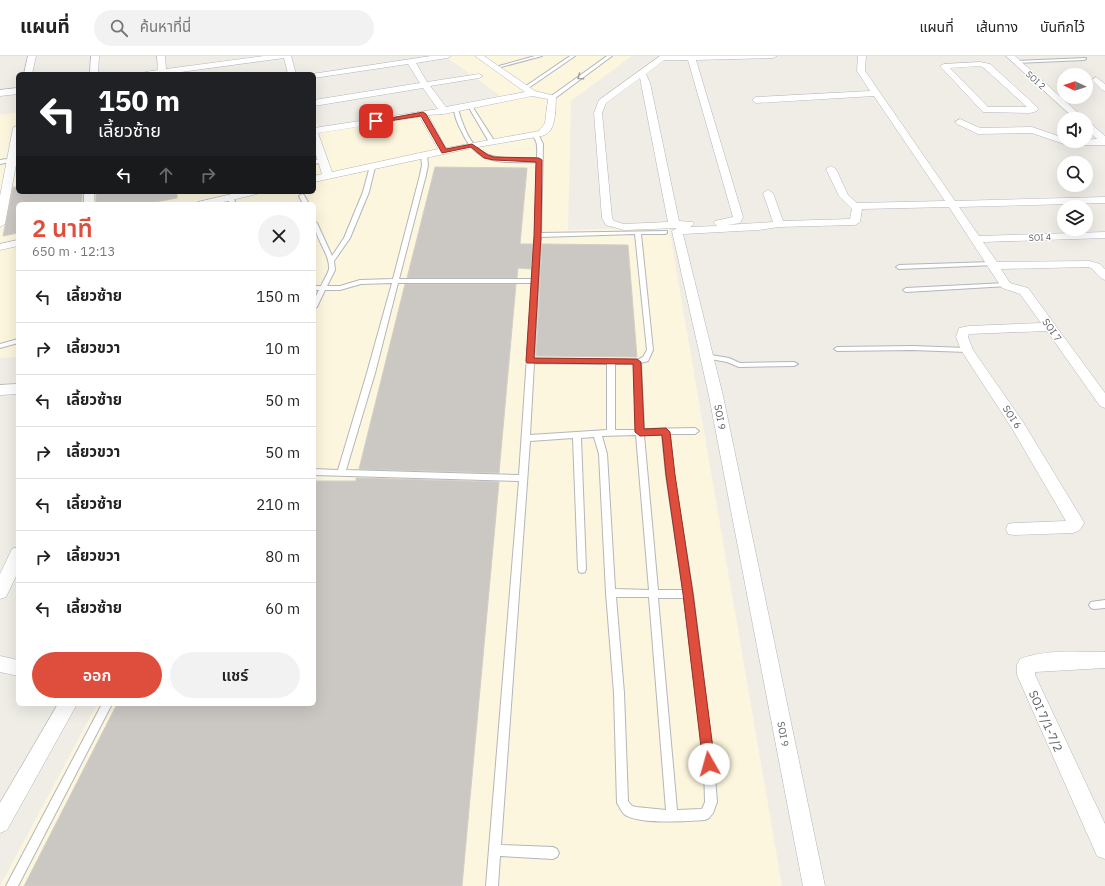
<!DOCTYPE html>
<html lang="th">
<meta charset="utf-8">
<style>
:root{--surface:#fff;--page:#f2f2f2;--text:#222;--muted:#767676;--line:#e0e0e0;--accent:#df4d3d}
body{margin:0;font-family:"IBM Plex Sans","Noto Sans Thai",sans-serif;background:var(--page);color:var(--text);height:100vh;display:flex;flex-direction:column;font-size:15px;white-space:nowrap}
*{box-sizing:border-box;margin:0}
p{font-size:13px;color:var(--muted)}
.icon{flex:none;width:22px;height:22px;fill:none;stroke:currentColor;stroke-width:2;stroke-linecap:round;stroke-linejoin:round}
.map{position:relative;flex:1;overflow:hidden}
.sheet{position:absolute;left:16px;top:146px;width:300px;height:504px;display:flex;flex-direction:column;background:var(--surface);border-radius:6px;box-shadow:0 4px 16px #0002}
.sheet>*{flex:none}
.hud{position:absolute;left:16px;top:16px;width:300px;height:122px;border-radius:6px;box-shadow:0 4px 16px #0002;background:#202124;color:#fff;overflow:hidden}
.needle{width:26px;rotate:273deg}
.buttons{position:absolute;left:1057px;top:12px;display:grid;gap:8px}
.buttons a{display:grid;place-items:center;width:36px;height:36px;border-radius:50%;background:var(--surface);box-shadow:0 4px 16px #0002;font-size:20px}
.pin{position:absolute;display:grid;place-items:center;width:34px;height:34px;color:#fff;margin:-17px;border-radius:8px;box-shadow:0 2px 6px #0006}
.me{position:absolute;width:44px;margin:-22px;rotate:353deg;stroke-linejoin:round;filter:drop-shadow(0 0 3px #0008)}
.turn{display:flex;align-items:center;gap:14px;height:84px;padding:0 16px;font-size:18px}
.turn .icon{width:52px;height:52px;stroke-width:2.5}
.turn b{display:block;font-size:28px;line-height:34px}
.lanes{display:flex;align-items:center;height:38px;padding:0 16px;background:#0003;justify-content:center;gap:20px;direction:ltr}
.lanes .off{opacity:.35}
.round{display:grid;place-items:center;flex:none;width:42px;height:42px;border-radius:21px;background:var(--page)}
.headline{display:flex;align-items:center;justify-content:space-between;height:68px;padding:0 16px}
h1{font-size:24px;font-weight:600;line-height:30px;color:var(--accent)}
.primary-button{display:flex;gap:8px;margin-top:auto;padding:8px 16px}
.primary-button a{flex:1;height:46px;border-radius:24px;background:var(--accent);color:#fff;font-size:16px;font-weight:600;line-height:46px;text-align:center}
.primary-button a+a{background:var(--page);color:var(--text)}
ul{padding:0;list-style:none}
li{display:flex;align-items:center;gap:12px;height:52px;padding:0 16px;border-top:1px solid var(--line)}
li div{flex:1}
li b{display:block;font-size:15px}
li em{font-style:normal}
header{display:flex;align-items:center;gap:24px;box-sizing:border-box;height:56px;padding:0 20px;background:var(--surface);border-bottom:1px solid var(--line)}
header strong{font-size:19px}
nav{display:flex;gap:22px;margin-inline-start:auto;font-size:14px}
.search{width:280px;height:36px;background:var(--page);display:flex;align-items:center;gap:10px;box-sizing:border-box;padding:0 14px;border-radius:22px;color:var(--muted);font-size:15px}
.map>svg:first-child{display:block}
.commercial{fill:#fcf6de}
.building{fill:#cbc8c4;stroke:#d3cfc5}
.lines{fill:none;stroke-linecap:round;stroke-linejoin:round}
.service-casing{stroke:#b3b6ba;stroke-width:2}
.minor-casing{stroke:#b3b6ba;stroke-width:1}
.service{fill:#fff;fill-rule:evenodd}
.minor{fill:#fff;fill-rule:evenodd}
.oneway{stroke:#9ea0a3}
.route{fill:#df4d3d;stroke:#913228}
.labels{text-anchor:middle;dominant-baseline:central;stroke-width:3;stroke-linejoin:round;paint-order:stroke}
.far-street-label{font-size:9px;fill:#5e6166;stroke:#fff}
.street-label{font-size:10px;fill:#5e6166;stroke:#fff}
.near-street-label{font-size:12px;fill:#5e6166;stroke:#fff}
</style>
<header>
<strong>แผนที่</strong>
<div class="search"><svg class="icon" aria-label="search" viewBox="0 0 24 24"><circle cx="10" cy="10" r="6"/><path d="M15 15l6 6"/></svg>ค้นหาที่นี่</div>
<nav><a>แผนที่</a><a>เส้นทาง</a><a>บันทึกไว้</a></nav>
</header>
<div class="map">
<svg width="1105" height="830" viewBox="0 0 1105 830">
<rect width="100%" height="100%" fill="#efede6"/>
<path class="commercial" d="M445,0h187l-61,45 -3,129 101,-3 113,659h-782l97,-182h217v-500h-296v153l-18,1v-243l18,-3v80h296v-77l5,14 184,-31z"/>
<path class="building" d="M435,111l92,1 -7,76h13l-2,25 -13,-1 -1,10h-110z
M13,131h5v5h64v12h-64v29l-15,3z
M96,136h81v6l-32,6h-49z
M542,188l86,1 9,112 -101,-1z
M405,228h111l-17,189 -140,-4z
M356,422l143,4 -37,404h-438l93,-182h197v-223h42z"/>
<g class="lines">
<defs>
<path id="service" d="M535,0h7l-41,11 -2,-1z
M570,0h5l-48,33 -4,-1z
M607,0h5l-58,43h-4v-2z
M1086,2v1l-2,1 -68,3 -2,-1 2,-1z
M468,49l4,1 23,36 -1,1 -5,-1 -21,-36z
M454,52l4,1c15,52 31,50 79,49 0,-9 2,-17 -6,-23l2,-1 6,2 4,8 -2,89 126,-2v2l-2,1h-24l12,116 -5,11 -7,2 3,66 51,-1 4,3 -4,3h-25l4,41 19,119 21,170 3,38 -4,11 -4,5 -4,2c-17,1 -68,5 -81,-6 -3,-3 -5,-8 -7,-11l-3,-110 -8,-100 -7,-139 -5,-17 -13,1 5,131 -1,3 -3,1 -3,-1 -1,-3 -5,-131 -43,3 -29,404 52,2 4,2 2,4 -2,4 -4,2 -53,-3 -2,30h-12l33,-405 -205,-6v-6l24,1 29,-97 25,-90 -31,1 -21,6h-15l-8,17 -3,2v-9l5,-10h-5v-4h7c2,-5 7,-12 8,-17 1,-16 -15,-31 -15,-48l3,2 15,33 12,-18 19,-46 7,-26 5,1 -6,25 -19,46 -16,23 1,9 -8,16h13l20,-6 33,-1 27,-104 2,-10 -1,-9 3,-2 3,2 1,9 -2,10 -27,104h133l3,-44 2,-73c-34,0 -59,5 -75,-30 -4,-7 -8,-17 -8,-24zM635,178l12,116 -4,7 -6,3 -103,-1 7,-122zM398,227h134l-13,192 -173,-5 29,-97zM534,307l73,1v66l-77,5zM615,308h19l2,66h-21zM636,379l13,155 -34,-1 -8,-135 -5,-18zM644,379h18l4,40 17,115h-25zM616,541h33l17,213 -30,-3 -4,-1 -4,-5 -4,-108zM658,542h26l20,166 1,38 -3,7 -25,1z
M13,102l2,1v2l-15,3v-4z
M324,103l3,2 -1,1 -12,2v-4z
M302,138l2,1 5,9h-6l-4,-8z
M230,139l3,2 3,7h-6l-3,-7z
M992,206l3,2 -1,1 -95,4 -3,-2 3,-2z
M1006,227l2,1v2l-102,6 -3,-2 3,-2z
M18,283v4l-18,5v-4z
M912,290l55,2 3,2 -3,2 -55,-2 -75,1 -3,-2 3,-2z
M705,298l24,4 11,5 54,-1 4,2 -4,2 -55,1 -12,-5 -22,-4 -1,-2z
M1105,544v8l-11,1 -3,-1 -2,-3 2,-3z
M102,648h10l-94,182h-12z"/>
<path id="minor" d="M28,0h8l-4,18h-8z
M91,0h8l-1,18h-8z
M157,0h8l1,13 98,-13h27l5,18h-8l-4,-16 -118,16h-22l1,-2 13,-2z
M431,0h20l-4,2 -31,5 11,19 52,-8 4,2 -4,2 -49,8 16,21 79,-15 -50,-36h9l51,35 20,5 1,2c-1,12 1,34 -14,38l-70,12 -158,34v-6l8,-2 -8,-26v-20l124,-19 -15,-21 -109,18v-6l106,-17 -12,-19 -94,14v-4h-2zM532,40l16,3 -3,24 -6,8 -93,17 -18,-33 16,-1zM420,61l18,32 -106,23 -14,-39z
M660,0h117l-4,2 -77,2 47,157 -3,6 -13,2 46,-3 -10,-29 5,-3 5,3 10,28 67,-2 2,-10 -13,-13 -13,-27 5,-3 5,3 12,26 9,8 88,-2 -71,-105 -118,7 -4,-3 4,-3 114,-6 -13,-20 1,-15h8l-1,15 90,130 150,-4v6l-146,4 20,29 126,-4v6l-122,4 14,20 93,-1 10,3 5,5v11c-7,-2 -9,-10 -16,-13l-88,2 9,14 18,5 77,105v15l-5,-2 -53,-75 -78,3 -1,3 5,13 50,72 59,97 2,4c-3,6 -5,8 -11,10l-59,2 -6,-1 -2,-5 2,-5 6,-1 52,-2 -53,-91 -52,-80 -5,-13 3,-9 10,-2 72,-3 -21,-29 -18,-6 -53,-81 -87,2 -2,13 -5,3 -76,2 -21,3 -75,4 40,162 102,490h-22l-94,-490 -37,-165 5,-3 -53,2 -18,-5 -4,-7 -8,-105 5,-13zM664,4h24l45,157 -18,4 -1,2 3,3 -27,1 4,-3 -1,-2 -14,-1 -29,-138 -4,-9zM640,22l28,144 -44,2 -10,-3 -2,-3 -10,-105 4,-10z
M1006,0h9l70,63h-10z
M980,6l10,2 47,43 1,2 -1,2 -7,2 -47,-1 -43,-46 4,-2zM980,10l4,2 43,39h-39l-38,-39z
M1096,21l9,7v7l-3,-1 -10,-10z
M18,32v6l-18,2v-6z
M960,63l20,9 52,-1 32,11v3l33,-2 -11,-10v-8l3,1 16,14v9h-38l-35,-12 -54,1 -21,-10 -2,-2z
M18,69v29l-13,70 -5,3v-31l13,-68z
M84,136h10v12h-10z
M240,136h18l-1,2 -42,10h-18l1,-2z
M18,184v6l-18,4v-6z
M18,328v10l-18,1v-10z
M18,491v25l-12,25 -6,2v-25l12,-25z
M1105,596v16l-70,4v3l70,149v35l-8,-3 -80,-181v-10l3,-6c26,-10 57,-7 85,-7z
M0,600l18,4v16l-18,-4z
M58,648h19l-70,126 -7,3v-30z"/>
</defs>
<use href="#service" class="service-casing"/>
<use href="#minor" class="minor-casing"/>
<use href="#service" class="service"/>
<use href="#minor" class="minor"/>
</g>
<defs><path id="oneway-chevron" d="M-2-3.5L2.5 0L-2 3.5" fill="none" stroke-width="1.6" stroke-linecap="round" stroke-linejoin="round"/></defs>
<use class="oneway" href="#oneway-chevron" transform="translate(580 21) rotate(145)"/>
<path class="route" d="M423,56l3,2 20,35 26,-5 16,11 6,2 45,1 3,2 -1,76 -7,122 103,1 4,3 3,67 22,-1 4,4 5,43 18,119 22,170 -2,4 -4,2 -5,-2 -1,-4 -20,-170 -17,-119 -4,-40 -22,1 -5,-4 -2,-68 -106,-1 -1,-2 8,-125 2,-74 -42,-2 -10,-2 -13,-11 -29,6 -21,-37 -45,7 -2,-2z"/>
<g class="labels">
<g class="far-street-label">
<text transform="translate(1036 24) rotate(42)">SOI 2</text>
<text transform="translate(1040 181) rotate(-2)">SOI 4</text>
</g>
<g class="street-label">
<text transform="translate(1052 274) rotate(54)">SOI 7</text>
<text transform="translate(720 361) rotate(80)">SOI 9</text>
<text transform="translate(1012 361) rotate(57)">SOI 6</text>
<text transform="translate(783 678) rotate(79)">SOI 9</text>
</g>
<g class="near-street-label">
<text transform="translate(1046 665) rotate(66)">SOI 7/1-7/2</text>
</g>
</g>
</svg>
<div class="buttons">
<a><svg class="needle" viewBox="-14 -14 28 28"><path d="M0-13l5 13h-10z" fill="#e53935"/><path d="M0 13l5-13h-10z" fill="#767676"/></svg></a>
<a><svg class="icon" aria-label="sound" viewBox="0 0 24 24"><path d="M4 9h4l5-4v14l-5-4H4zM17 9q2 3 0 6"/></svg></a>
<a><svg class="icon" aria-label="search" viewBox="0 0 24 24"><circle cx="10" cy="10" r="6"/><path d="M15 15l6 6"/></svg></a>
<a><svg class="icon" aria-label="layers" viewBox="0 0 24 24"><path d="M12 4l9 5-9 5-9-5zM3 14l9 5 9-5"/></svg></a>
</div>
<div class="pin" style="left:376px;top:65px;background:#d93025"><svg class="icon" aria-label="arrive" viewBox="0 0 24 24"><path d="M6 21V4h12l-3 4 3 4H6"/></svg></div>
<svg class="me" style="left:709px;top:708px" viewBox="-20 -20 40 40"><circle r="19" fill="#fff"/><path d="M0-13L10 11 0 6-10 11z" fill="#df4d3d"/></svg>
<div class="hud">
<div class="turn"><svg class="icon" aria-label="left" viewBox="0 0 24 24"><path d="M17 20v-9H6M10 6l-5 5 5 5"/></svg><div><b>150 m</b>เลี้ยวซ้าย</div></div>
<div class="lanes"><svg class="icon" aria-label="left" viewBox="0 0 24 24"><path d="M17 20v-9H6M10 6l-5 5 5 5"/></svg><svg class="icon off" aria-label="ahead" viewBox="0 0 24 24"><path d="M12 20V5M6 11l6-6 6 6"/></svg><svg class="icon off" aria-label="right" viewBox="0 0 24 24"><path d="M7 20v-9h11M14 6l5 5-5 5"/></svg></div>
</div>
<section class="sheet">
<div class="headline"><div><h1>2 นาที</h1><p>650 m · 12:13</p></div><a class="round"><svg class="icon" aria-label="close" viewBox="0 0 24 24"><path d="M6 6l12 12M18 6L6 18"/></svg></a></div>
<ul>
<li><svg class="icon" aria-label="left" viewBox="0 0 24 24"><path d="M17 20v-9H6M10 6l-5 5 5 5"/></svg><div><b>เลี้ยวซ้าย</b></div><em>150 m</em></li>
<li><svg class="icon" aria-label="right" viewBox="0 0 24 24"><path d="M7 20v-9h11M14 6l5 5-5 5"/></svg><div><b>เลี้ยวขวา</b></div><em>10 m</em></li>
<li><svg class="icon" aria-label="left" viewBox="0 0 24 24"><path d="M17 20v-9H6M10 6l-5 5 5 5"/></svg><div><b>เลี้ยวซ้าย</b></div><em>50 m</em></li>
<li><svg class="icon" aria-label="right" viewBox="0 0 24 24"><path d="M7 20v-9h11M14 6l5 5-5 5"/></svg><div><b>เลี้ยวขวา</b></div><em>50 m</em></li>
<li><svg class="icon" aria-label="left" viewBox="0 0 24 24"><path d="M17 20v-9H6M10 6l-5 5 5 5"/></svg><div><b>เลี้ยวซ้าย</b></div><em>210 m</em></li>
<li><svg class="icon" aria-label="right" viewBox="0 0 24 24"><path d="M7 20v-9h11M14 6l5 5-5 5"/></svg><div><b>เลี้ยวขวา</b></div><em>80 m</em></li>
<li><svg class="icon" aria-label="left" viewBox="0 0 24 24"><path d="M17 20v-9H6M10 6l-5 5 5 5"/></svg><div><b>เลี้ยวซ้าย</b></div><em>60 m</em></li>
</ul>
<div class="primary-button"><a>ออก</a><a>แชร์</a></div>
</section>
</div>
